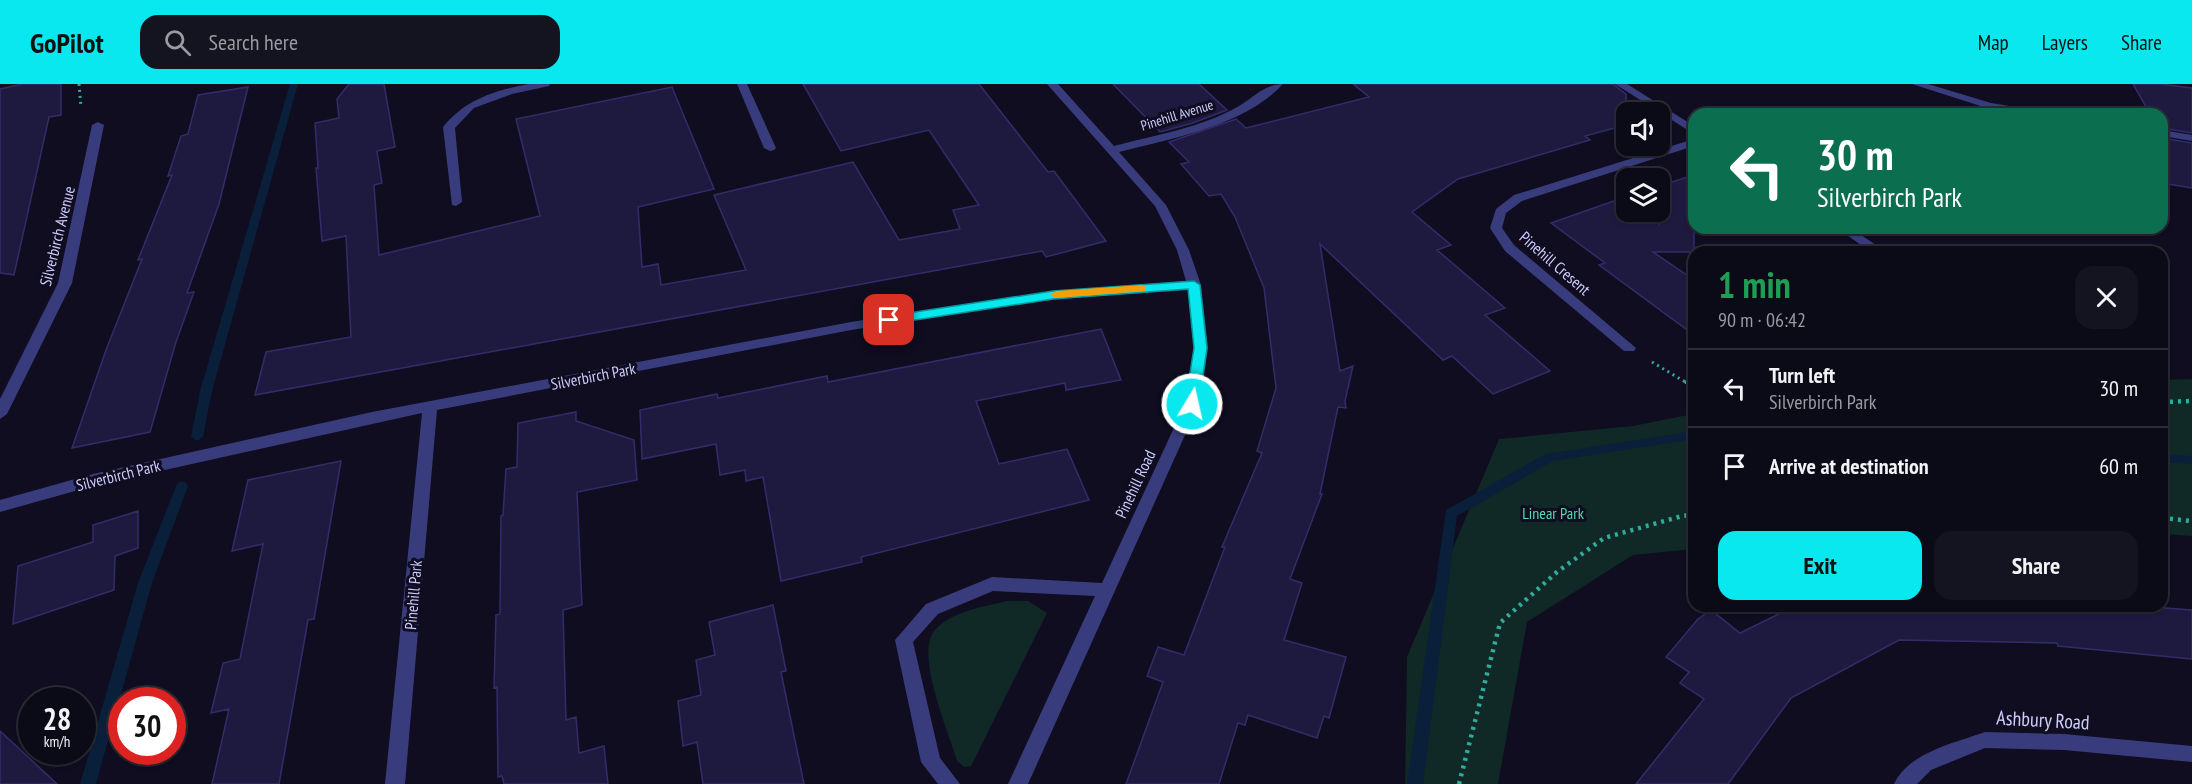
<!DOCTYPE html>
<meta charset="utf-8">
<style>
:root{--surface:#0b0a17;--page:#141320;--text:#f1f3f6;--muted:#9a9aa1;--line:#2b2b36;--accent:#08e8ee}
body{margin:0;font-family:"PT Sans Narrow",sans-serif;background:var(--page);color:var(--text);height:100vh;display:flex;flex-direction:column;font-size:22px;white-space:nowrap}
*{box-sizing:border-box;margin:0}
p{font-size:20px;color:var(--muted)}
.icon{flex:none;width:33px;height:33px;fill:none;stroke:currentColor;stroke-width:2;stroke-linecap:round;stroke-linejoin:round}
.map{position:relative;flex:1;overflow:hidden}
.panel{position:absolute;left:1688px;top:162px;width:480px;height:366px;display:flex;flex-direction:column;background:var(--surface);border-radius:18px;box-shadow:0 2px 4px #0004,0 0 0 2px var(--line)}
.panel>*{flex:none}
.top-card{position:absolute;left:1688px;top:24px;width:480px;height:126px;border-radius:18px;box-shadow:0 2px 4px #0004,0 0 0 2px var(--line);background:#0b6e4f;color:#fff;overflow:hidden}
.tools{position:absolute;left:1616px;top:18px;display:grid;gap:12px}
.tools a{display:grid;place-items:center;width:54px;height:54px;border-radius:12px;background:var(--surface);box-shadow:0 2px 4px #0004,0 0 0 2px var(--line);font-size:30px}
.speed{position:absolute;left:18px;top:603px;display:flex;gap:12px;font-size:30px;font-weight:700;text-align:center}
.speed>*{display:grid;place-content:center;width:78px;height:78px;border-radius:50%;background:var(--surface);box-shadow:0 2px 4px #0004,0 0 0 2px var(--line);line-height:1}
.speed small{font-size:15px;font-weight:400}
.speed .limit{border:9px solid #d22;background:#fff;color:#111}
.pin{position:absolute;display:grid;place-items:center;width:51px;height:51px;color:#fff;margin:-26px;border-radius:12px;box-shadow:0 3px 9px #0006}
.me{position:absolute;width:66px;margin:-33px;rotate:9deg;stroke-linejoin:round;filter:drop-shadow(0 0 4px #0008)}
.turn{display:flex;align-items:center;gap:21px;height:126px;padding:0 30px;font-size:27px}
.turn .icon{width:78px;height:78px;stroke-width:2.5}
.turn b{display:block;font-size:42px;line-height:51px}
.round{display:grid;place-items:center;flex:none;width:63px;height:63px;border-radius:18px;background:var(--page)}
.headline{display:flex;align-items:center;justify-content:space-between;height:102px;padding:0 30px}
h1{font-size:36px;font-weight:700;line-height:45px;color:#1e9e55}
.button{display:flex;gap:12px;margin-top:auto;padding:12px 30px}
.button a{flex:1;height:69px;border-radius:18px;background:var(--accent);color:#111;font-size:24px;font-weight:700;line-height:69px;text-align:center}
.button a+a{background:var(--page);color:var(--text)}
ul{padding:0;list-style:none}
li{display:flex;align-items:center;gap:18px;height:78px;padding:0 30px;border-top:2px solid var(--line)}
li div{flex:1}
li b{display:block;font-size:22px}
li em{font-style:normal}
header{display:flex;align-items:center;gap:36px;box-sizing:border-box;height:84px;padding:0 30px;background:var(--accent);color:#111}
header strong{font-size:28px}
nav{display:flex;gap:33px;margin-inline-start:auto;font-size:21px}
.search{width:420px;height:54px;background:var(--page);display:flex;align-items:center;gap:15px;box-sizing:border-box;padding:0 21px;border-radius:18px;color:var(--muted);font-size:22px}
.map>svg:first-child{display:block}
.green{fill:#102826}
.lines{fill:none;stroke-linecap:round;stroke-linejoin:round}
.stream{fill:#0a1f3a;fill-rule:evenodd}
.building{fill:#1e1a3f;stroke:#342c6a;stroke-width:1.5}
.path-far1{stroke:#31ac9c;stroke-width:3;stroke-dasharray:2 4;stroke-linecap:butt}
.path{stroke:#31ac9c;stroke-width:4.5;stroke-dasharray:3 5;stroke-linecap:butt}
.minor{fill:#393c7c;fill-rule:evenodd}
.route{fill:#08e8ee;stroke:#05979b;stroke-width:1.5}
.slow{fill:#f59e0b}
.labels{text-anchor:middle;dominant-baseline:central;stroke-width:6;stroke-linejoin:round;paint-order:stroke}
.far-street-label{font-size:14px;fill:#ceccfd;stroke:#0f0d1f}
.street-label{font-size:16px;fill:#ceccfd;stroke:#0f0d1f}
.park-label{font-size:16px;fill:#5bdab1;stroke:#0f0d1f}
.near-street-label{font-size:20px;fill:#ceccfd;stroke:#0f0d1f}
</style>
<header>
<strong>GoPilot</strong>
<div class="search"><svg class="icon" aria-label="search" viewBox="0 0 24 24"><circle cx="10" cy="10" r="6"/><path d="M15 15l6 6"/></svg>Search here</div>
<nav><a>Map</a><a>Layers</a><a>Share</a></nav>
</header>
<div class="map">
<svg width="2192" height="700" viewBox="0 0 2192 700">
<rect width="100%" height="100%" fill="#0f0d1f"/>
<path class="green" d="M2192,295v157l-30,-2v-154z
M1693,330v135l-60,6 -106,67 -29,162h-93l2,-127 92,-218 134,-13z
M1007,517h21l19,12 -76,153 -7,1 -7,-6c-8,-28 -42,-106 -23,-130 17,-20 49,-24 73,-30z"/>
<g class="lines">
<path class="stream" d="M290,0h8l-86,307 -9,46 -6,4 -6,-4 9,-46z
M1694,347v8l-141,22 -96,55 -34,268h-16l39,-274 100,-56z
M2162,370l30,2v8l-30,-2z
M182,397l4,2 2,3 -36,97 -56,201h-16l58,-201 38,-97 2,-3z"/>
</g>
<path class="building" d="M22,0h39v31l-12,2 -35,158 -14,-2v-184z
M349,0h35l11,63 -18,4 5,32 -8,2 5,70 161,-39 -24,-97 156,-32 42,102 -76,18 4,60 16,-3 3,21 85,-15 -32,-75 139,-33 46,78 61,-11 -7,-19 26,-5 -50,-75 -88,21 -38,-67h176l69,88 6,-1 52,70 -60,16 -4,-6 -787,144 11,-43 85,-15 -5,-101 -24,5 -6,-73h2l-3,-45 24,-5 -2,-19z
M1113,0h86l28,26 -34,13 -33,9z
M1353,0h260l13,10v31l-41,11 5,4 -132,39 -46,33 39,33 -14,5 68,58 -20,7 65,56 -57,23 -41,-38 -9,4 -123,-116 20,127 13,-5 -8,35 1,7 -8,-1 -18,87h2l-32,85 12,4 -18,57 62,17 -17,61 -5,-2 -7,22 -69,-23 -3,10 -7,-2 -19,61h-93l37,-102 -16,-6 11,-29 26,8 41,-108h-3l40,-94 -5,-2 19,-63 -12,-100 -29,-71 -14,-23 -12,2 -28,-32 8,-2 -20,-20 67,-23 10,9 123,-31z
M2133,0h28l31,4v45l-30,-5v-14h-12z
M248,3l-29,117 -32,89 7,-1 -18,50 -26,90 -78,16 34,-98 36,-91 -4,1 34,-85 -4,1 13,-40 7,-2 10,-39z
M2162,54l30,5v45l-30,-5z
M1694,91v73l6,4h-47l41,28v55l-95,-70 6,-2 -54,-40 71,-25 4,3v11h15l18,12v-38z
M1101,245l20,51 -55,10 -1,-7 -89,18 23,63 68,-15 22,51 -228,57 1,5 -81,19 -18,-104 -17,4 -1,-11 -25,5 -4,-31 -74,15 -2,-49 77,-16 1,4 109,-22 1,6z
M576,328v9l58,19 3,40 -60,12 5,113 -19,5 3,110 10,-3 3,36 25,-7 4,38h-104l-2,-8 -4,1 -1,-90 -3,1 2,-73 4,-1 1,-98 2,-1 3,-46 11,-2 1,-44z
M341,377l-27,158 -6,1 -29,164h-67l17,-75 -18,4 12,-50 17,-4 23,-115 -31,7 16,-71z
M138,427v37l-23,8 -1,34 -101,34 5,-58 75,-24v-17z
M773,521l13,66 -5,1 23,112h-101l-6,-42 -14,4 -5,-45 23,-6 -5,-35 19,-5 -6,-33z
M1795,522h344l53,4v49l-134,-13 -1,-3 -158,-3 -108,58 -63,86h-92l68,-85 -24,-16 9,-11 -23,-15 32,-38 13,-9 29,23z
M0,647l26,24 31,29h-57z"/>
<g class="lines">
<path class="path-far1" d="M79,0l2,23
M1652,278l35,21"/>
<path class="path" d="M1685,297l9,6
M2162,318l30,-1
M2162,434l30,3
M1459,700l41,-161 57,-51 47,-34 78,-22 12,-1"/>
<path class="minor" d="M528,0h22l-1,2 -37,8 -38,14 -19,20 7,74 -6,4 -4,-1 -9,-78c23,-28 51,-36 85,-43z
M737,0h10l29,64 -2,2 -4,1 -6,-3z
M1047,0h11l56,62c41,-11 87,-18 125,-40 15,-9 26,-22 44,-22 -39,42 -111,54 -164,68l47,53 23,45 12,35 7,63 -9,56 -171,380h-20l87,-188 -102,-5 -55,23 -25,28 27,116 20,26h-22l-17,-22 -26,-122 31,-36 66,-27 110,6 83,-179 9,-56 -6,-58 -135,9 -202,31 -414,80 -32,374h-20l37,-371 -329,73 -93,26v-12l93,-26 279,-62 479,-90 202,-31 133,-10 -9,-31 -22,-44z
M1615,0h12l67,42v8z
M1912,0h16l63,19 50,8 6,3h-27l-30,-5z
M98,38l6,3 -32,158 -65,131 -7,5v-20l58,-116 34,-158z
M2162,46l30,5v6l-30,-5z
M1694,55v7l-172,55 -16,12 -4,15 12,17 122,103 -2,3h-10l-119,-100 -15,-23 6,-19 18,-14z
M1837,144h14l35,24h-15z
M1985,648l79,2 128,12v16l-128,-12 -79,-2 -54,22 -14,14h-23c15,-32 61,-41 91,-52z"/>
</g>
<path class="route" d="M1194,197l6,4 7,63 -8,56 -7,4 -7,-4 9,-56 -6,-59 -135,10 -164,25 -6,-4 6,-4 164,-25z"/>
<path class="slow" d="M1141,201l4,1v5l-89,7 -6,-3 6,-4z"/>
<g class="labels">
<g class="far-street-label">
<text transform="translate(1177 31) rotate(-17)">Pinehill Avenue</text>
</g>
<g class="street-label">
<text transform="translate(57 152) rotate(-76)">Silverbirch Avenue</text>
<text transform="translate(1555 179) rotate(41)">Pinehill Cresent</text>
<text transform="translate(593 292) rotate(-11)">Silverbirch Park</text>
<text transform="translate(118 391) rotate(-14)">Silverbirch Park</text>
<text transform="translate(1135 400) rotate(-65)">Pinehill Road</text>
<text transform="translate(413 511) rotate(-85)">Pinehill Park</text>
</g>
<g class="park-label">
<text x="1553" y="429">Linear Park</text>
</g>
<g class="near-street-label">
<text transform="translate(2043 636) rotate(3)">Ashbury Road</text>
</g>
</g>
</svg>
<div class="tools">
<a><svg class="icon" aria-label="sound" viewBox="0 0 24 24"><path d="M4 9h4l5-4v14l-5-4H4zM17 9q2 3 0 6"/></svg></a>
<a><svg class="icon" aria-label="layers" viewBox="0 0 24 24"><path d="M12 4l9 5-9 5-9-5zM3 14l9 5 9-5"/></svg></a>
</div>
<div class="speed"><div>28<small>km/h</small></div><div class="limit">30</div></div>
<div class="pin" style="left:889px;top:236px;background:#d93025"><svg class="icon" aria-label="arrive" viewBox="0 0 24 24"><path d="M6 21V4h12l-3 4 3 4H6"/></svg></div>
<svg class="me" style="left:1192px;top:320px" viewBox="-20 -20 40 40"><circle r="17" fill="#08e8ee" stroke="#fff" stroke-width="3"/><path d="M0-11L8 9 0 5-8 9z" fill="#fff"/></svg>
<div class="top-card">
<div class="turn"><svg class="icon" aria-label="left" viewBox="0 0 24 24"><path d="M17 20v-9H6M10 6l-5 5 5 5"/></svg><div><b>30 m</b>Silverbirch Park</div></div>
</div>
<section class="panel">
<div class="headline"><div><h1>1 min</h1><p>90 m · 06:42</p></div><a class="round"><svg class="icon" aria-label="close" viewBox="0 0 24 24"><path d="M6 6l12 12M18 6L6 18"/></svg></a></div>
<ul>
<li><svg class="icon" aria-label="left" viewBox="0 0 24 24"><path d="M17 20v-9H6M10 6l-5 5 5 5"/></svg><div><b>Turn left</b><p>Silverbirch Park</p></div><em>30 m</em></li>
<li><svg class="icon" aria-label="arrive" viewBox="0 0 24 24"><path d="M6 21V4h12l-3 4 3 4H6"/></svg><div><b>Arrive at destination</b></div><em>60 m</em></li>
</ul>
<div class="button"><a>Exit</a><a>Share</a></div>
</section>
</div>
